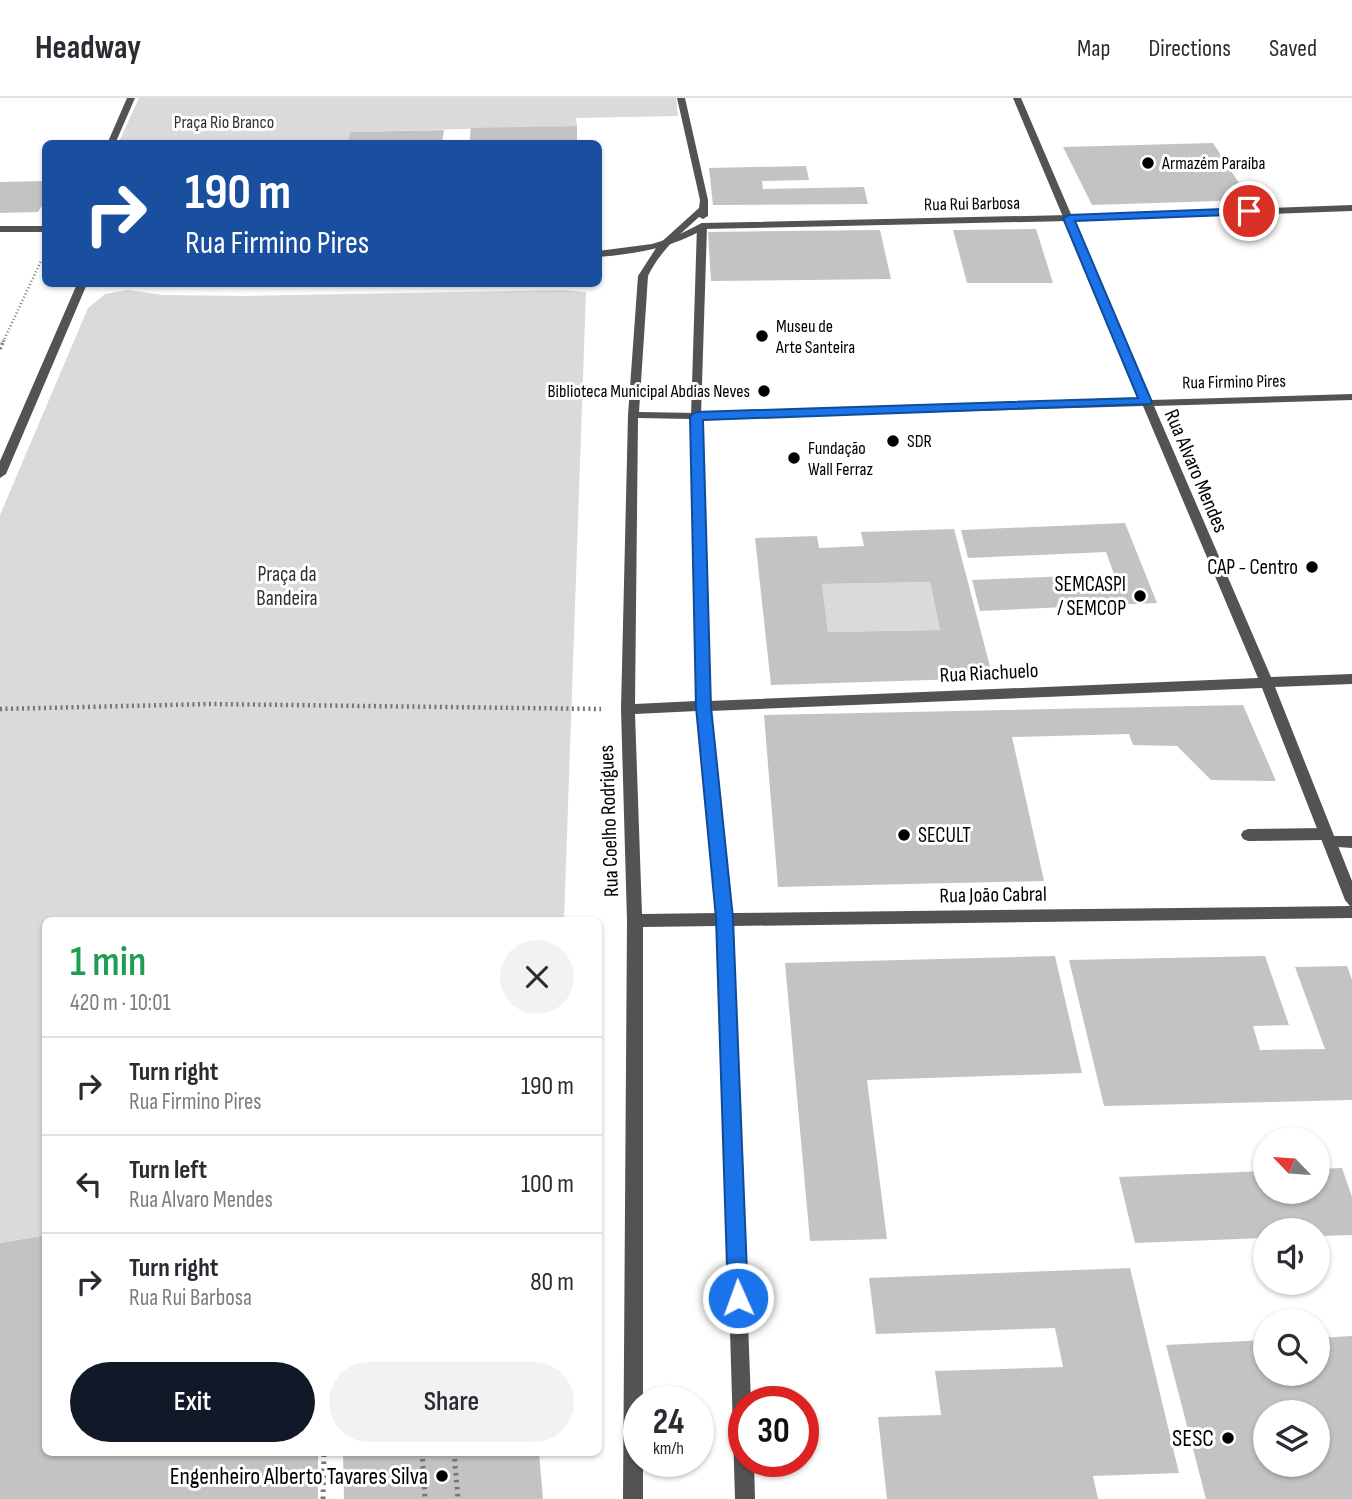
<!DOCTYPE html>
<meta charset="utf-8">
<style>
:root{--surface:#fff;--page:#f2f2f3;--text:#2b2b33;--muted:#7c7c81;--line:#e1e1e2;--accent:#111827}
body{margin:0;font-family:"Sofia Sans Condensed",sans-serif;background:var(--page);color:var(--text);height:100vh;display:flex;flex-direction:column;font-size:26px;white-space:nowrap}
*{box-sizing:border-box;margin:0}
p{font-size:23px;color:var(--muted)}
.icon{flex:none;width:38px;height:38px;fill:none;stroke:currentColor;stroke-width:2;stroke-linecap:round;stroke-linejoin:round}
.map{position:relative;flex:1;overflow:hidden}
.sheet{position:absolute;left:42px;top:819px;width:560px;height:539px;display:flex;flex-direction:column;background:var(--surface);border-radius:10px;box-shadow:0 2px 5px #0004}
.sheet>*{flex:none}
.hud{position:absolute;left:42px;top:42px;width:560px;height:147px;border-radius:10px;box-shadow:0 2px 5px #0004;background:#1a4fa0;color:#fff;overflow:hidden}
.needle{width:46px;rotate:295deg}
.controls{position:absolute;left:1253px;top:1029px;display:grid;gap:14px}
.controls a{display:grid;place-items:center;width:77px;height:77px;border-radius:50%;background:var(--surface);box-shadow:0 2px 5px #0004;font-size:35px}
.speed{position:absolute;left:623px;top:1288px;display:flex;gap:14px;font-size:35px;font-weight:700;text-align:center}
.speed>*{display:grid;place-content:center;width:91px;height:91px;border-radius:50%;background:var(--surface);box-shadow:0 2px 5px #0004;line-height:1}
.speed small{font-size:18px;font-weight:400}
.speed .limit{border:10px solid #d22;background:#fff;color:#111}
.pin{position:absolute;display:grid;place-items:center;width:60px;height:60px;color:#fff;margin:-30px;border:4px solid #fff;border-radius:50%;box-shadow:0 2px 7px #0007}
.me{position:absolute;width:77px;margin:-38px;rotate:358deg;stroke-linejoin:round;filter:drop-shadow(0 0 5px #0008)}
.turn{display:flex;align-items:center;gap:24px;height:147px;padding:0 28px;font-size:32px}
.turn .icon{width:91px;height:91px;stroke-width:2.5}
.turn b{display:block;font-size:49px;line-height:60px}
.round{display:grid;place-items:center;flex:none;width:74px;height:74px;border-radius:37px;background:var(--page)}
.head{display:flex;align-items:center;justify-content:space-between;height:119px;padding:0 28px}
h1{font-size:42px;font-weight:600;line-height:52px;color:#1e9e55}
.cta{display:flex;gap:14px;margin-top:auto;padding:14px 28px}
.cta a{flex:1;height:80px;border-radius:42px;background:var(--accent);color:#fff;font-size:28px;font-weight:600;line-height:80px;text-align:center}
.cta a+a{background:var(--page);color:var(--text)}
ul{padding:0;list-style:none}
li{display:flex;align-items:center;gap:21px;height:98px;padding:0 28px;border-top:2px solid var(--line)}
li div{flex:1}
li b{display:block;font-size:26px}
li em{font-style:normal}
header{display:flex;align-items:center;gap:42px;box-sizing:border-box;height:98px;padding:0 35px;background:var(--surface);border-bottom:2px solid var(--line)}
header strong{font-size:33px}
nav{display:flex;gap:38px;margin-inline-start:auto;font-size:24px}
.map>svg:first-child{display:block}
.green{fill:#dadada}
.building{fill:#c3c3c3;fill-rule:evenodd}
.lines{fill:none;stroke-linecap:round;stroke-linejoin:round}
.path-far3{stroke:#757575;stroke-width:2.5;stroke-dasharray:1 2.5;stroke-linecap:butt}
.path-far2{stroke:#757575;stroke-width:3.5;stroke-dasharray:2 2.5;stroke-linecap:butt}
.path-far1{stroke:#757575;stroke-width:4.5;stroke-dasharray:2 3.5;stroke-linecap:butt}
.path{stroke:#757575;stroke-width:5;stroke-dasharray:2.5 4.5;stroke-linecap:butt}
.service{fill:#535353;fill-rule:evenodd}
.pedestrian{fill:#535353;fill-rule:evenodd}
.minor{fill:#535353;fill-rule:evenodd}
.tertiary{fill:#535353;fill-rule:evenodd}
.route{fill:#1a73e8;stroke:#114b97;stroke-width:2}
.poi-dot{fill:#000;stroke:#fff;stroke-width:2.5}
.labels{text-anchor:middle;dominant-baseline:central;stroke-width:6;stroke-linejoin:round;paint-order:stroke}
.far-park-label{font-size:18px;fill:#313131;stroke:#fff}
.far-poi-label{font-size:18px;fill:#000;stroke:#fff;text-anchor:start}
.far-street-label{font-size:18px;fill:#000;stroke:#fff}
.street-label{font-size:21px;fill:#000;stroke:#fff}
.poi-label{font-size:21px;fill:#000;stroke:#fff;text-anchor:end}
.park-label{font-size:21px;fill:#313131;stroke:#fff}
.near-poi-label{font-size:24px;fill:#000;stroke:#fff;text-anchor:end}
</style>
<header>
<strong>Headway</strong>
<nav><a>Map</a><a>Directions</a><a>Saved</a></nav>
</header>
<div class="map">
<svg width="1352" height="1401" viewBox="0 0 1352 1401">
<rect width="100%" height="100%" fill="#fff"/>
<path class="green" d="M139,0h537l2,18 -102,2 1,8 -227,6 -3,11 -229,1z
M128,192l34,5 85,1 315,-6 24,2 -22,628h-518l-1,315 -45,8v-728l88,-207 17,-14z
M930,484l10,48 -112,2 -6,-48z"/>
<path class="building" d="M577,28v18h-108l2,-16z
M444,32l-2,14h-95l3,-12z
M1213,45l37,57 -158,5 -29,-58z
M806,68l3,14 -47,1 1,8 101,-2 4,17 -155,1 -4,-37z
M46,83v18l-8,13 -38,1v-31z
M1036,131l17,54h-86l-14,-53z
M880,132l11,49 -180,2 -3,-49z
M1125,425l32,80 -177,8 -8,-31 142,-6 -8,-22 -138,6 -7,-28z
M954,431l39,149 -222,7 -16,-147 62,-2 2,12 45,-2 -3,-14zM930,484l10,48 -112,2 -6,-48z
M1243,607l33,76 -65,-1 -34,-34 -44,-1 -4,-11 -117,3 32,144 -266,6 -14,-172z
M1055,858l27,117 -215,7 20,159 -77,2 -25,-278z
M1265,858l24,69 -36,1 7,24 65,-1 -30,-82 52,-1 5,14v120l-248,6 -35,-146z
M1342,1070l10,29v38l-34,1v-6h-53v8l-130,5 -16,-66 146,-6v21h53v-23z
M46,1137v217h272v47h-318v-256z
M1130,1170l49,205 -86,3 5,23h-211l-9,-82 63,-2 -6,-44 128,-4 -8,-39 -179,6 -7,-56z
M1352,1238v163h-146l-40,-154 99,-5v34h53v-36zM1265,1314h53v53h-53z
M343,1354h196l4,47h-199z"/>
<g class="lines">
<path class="path-far3" d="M3,244l38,-81"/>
<path class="path-far2" d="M0,251l4,-9"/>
<path class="path-far1" d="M0,611l209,-5 392,5"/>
<path class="path" d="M422,1354l3,47
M454,1354l4,47
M323,1401l1,-47"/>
<path class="service" d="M1326,730l5,2 1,6h20v12l-28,-2 -1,-6 -75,1 -5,-2 -2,-4 2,-4 5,-2z"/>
<path class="pedestrian" d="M702,125l5,3 -6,190 -5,3 -5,-3 6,-190z"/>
<path class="minor" d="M677,0h8l23,102v16l-5,3 -4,-2c-20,18 -39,34 -51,59l-9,136 57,1 444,-13 -127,-302h8l130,302 201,-6v6l-198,6 117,271 81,-3v10l-77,3 77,194v37l-619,8 18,476h-7v59h10l1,38h-20l-17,-573 -75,1v475h-4v59h4v38h-20l4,-578 -6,-212 7,-294 10,-139 20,-31 41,-37 1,-8zM1143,308l115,272 -549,23 -8,-282zM638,320l53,1 5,282 -61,3zM1262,590l83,212 5,6 -618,7 -22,-202zM697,613l20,202 -75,1 -7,-200z
M77,186h10l-81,190 -6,4v-17z"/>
<path class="tertiary" d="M127,0h8l-20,46h-8z
M1352,107v6l-283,10 -365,8c-33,19 -68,25 -106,28v-6l54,-7 22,-7 28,-14 367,-8z
M0,128h46v6h-46z"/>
</g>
<path class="route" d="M1249,110l5,3 -1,3 -178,7 77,181 -2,2 -447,16 8,287 22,211 15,380 -3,7 -7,3 -7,-3 -3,-7 -12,-380 -20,-211 -6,-291 6,-4 442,-14 -75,-180 6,-3z"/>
<g class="poi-dot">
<circle cx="1148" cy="65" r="7"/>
<circle cx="762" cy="238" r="7"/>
<circle cx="764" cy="293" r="7"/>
<circle cx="893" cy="343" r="7"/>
<circle cx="794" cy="360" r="7"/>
<circle cx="1312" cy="469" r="7"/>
<circle cx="1140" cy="498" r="7"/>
<circle cx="904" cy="737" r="7"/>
<circle cx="1228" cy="1340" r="7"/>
<circle cx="442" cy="1378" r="7"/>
</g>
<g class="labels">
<g class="far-park-label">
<text x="224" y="24">Praça Rio Branco</text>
</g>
<g class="far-poi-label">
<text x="1162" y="65">Armazém Paraíba</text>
<text x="776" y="228">Museu de<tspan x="776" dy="21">Arte Santeira</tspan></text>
<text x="750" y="293" text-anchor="end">Biblioteca Municipal Abdias Neves</text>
<text x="907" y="343">SDR</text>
<text x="808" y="350">Fundação<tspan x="808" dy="21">Wall Ferraz</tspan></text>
</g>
<g class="far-street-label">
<text transform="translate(972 106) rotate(-1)">Rua Rui Barbosa</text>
<text transform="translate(1234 284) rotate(-1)">Rua Firmino Pires</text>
</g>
<g class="street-label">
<text transform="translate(1196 373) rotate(67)">Rua Alvaro Mendes</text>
<text transform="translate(989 575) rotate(-3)">Rua Riachuelo</text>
<text transform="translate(609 723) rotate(-92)">Rua Coelho Rodrigues</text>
<text transform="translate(993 797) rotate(-1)">Rua João Cabral</text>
</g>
<g class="poi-label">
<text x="1298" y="469">CAP - Centro</text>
<text x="1126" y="486">SEMCASPI<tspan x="1126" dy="24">/ SEMCOP</tspan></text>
<text x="918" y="737" text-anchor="start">SECULT</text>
</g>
<g class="park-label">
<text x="287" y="476">Praça da<tspan x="287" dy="24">Bandeira</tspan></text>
</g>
<g class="near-poi-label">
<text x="1214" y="1340">SESC</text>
<text x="428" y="1378">Engenheiro Alberto Tavares Silva</text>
</g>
</g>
</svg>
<div class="controls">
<a><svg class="needle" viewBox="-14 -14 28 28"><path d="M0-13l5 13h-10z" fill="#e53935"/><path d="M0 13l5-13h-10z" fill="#7c7c81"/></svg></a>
<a><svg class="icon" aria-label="sound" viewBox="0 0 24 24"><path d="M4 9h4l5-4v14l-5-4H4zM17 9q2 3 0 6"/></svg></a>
<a><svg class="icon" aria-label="search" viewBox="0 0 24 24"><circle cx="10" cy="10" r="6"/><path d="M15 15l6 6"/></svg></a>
<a><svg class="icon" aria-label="layers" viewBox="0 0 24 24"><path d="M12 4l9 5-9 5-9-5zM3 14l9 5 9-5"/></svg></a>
</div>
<div class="speed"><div>24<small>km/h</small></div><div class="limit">30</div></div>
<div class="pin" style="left:1249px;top:113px;background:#d93025"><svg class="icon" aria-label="arrive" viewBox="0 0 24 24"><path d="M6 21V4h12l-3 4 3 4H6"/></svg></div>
<svg class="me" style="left:738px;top:1200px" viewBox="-20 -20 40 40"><circle r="17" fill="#1a73e8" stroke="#fff" stroke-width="3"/><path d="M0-11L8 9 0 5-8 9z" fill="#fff"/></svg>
<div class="hud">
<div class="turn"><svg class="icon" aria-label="right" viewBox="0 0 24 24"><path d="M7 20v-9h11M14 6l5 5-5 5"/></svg><div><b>190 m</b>Rua Firmino Pires</div></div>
</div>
<section class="sheet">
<div class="head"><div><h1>1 min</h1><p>420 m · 10:01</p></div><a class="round"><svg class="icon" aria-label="close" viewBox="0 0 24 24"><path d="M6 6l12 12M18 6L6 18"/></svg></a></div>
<ul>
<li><svg class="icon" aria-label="right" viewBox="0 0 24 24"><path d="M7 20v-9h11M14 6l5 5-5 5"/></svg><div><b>Turn right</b><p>Rua Firmino Pires</p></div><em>190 m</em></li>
<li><svg class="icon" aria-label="left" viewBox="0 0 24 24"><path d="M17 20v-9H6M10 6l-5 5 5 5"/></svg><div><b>Turn left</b><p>Rua Alvaro Mendes</p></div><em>100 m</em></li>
<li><svg class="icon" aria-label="right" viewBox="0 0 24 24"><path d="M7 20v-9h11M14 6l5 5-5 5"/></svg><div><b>Turn right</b><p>Rua Rui Barbosa</p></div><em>80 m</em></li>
</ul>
<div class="cta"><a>Exit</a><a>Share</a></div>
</section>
</div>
